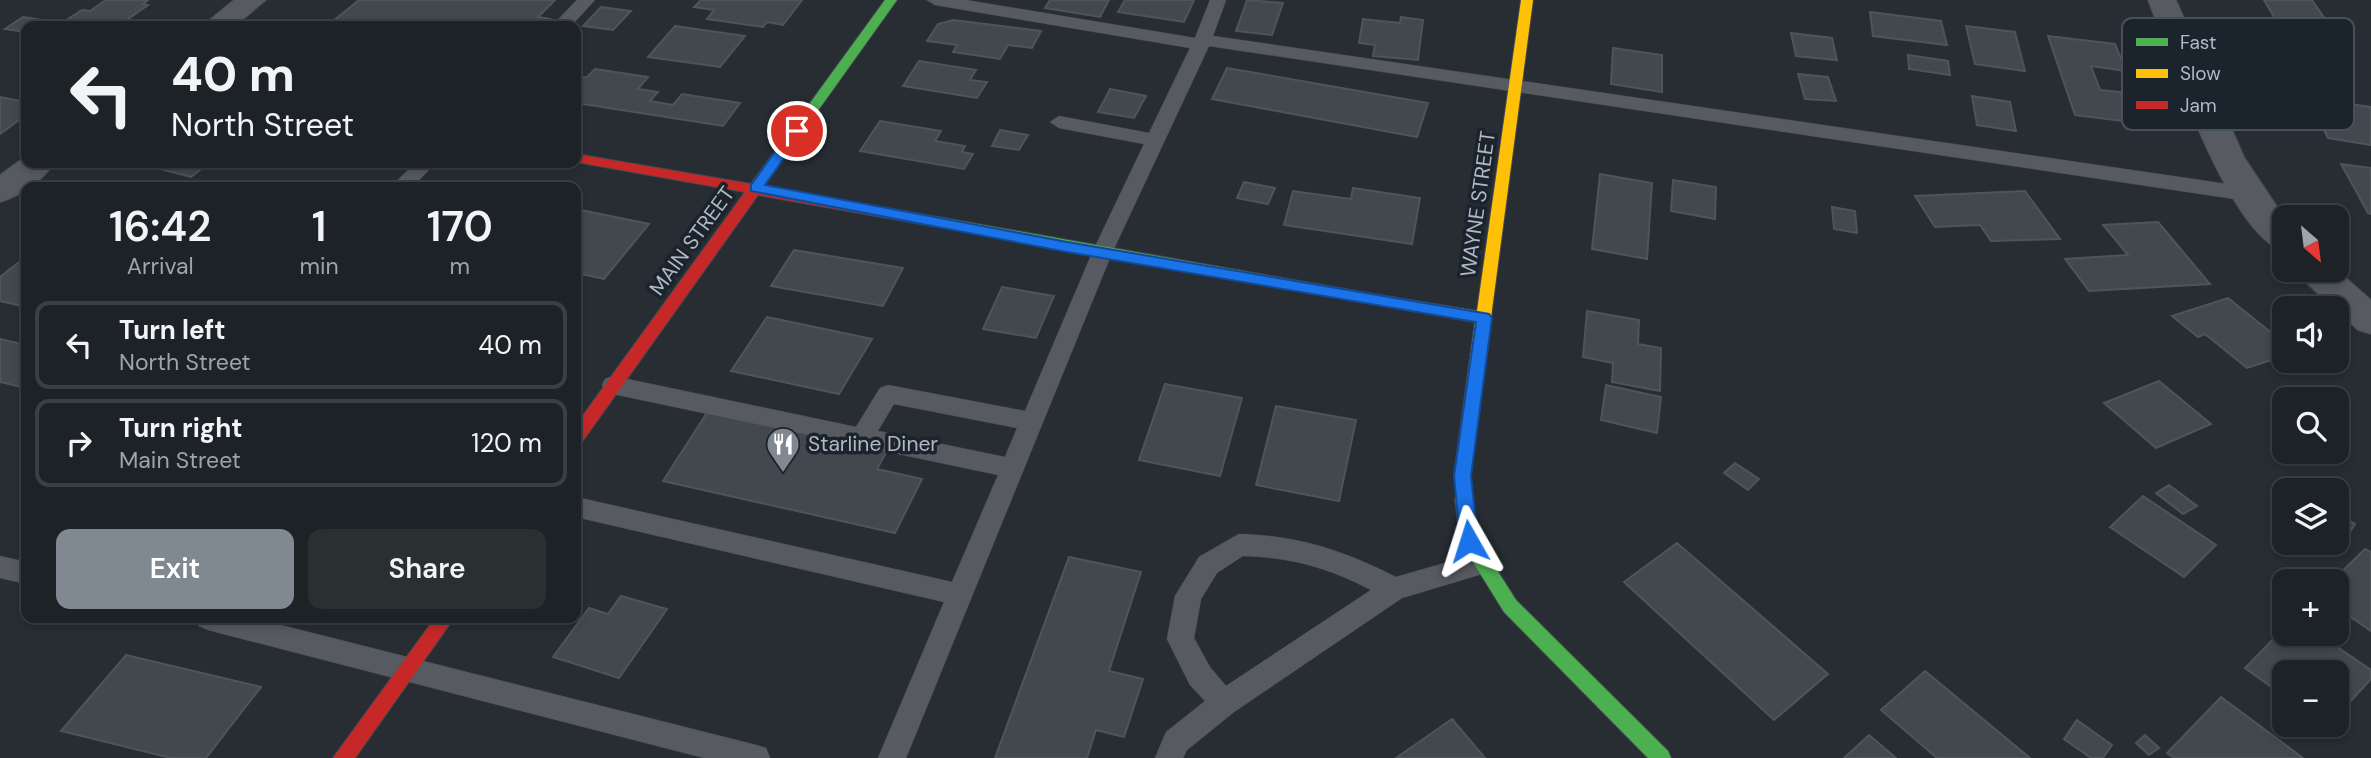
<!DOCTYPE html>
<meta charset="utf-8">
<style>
:root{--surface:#1d2226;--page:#2a2f32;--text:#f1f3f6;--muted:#a0a4a7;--line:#3b3f43;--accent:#808891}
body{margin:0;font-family:"DM Sans",sans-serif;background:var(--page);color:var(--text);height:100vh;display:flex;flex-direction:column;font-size:26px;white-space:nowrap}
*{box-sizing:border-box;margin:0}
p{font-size:23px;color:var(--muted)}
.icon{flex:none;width:38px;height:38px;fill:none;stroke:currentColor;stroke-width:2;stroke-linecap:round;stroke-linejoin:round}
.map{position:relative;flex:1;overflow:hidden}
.drawer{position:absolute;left:21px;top:182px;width:560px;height:441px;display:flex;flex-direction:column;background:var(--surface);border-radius:14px;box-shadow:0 4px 10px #0003,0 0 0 2px var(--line)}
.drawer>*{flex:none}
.top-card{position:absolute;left:21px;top:21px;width:560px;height:147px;border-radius:14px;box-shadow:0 4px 10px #0003,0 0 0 2px var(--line);background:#1d2226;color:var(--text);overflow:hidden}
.needle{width:46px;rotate:152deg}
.controls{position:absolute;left:2272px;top:205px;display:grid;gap:14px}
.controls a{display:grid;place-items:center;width:77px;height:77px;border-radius:14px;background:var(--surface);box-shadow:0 4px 10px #0003,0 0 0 2px var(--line);font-size:35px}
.pin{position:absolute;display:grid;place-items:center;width:60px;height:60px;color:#fff;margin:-30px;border:4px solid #fff;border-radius:50%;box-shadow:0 2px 7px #0007}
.me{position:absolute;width:77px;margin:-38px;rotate:354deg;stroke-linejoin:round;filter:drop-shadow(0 0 5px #0008)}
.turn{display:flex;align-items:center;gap:24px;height:147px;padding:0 35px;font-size:32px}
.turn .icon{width:91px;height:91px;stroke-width:2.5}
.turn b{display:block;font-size:49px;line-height:60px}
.eta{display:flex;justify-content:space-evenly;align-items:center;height:119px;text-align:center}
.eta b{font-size:42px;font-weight:600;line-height:49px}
.primary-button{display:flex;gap:14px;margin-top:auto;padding:14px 35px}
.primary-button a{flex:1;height:80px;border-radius:14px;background:var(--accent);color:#fff;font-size:28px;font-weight:600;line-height:80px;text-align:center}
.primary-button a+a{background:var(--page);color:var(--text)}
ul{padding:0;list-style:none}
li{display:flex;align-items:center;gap:21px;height:88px;margin:0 14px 10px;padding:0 21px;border:4px solid var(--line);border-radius:14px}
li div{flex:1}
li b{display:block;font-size:26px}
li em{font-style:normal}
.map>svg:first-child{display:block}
.building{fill:#42484e;stroke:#4f545b;stroke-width:2}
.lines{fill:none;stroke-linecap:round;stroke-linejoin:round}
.lane-casing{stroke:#444950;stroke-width:1}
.street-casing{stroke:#444950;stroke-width:2}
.fast-casing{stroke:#444950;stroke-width:2}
.slow-casing{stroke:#444950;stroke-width:2}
.jam-casing{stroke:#444950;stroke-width:2}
.lane{fill:#575b61;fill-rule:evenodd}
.street{fill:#575b61;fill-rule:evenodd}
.fast{fill:#4caf50;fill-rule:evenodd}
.slow{fill:#ffc107;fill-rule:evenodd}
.jam{fill:#c62828;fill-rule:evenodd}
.route{fill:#1a73e8;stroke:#114b97;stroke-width:2}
.labels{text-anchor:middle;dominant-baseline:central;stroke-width:7;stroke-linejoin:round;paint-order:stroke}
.street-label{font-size:21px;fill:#b0b9c4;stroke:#1b232d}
.poi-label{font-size:21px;fill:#b0b9c4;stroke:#1b232d;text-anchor:start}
.key{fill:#1b232d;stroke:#48505a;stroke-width:2}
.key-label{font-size:19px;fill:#b0b9c4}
</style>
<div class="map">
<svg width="2371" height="758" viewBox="0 0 2371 758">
<rect width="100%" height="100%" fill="#272d33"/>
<path class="building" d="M106,0h42l-5,4 5,1 -30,21 -56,-3 20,-13 8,1z
M359,0h196l-17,17 12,2 -7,7h-216z
M701,0h101l-19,25 -16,-3 -4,5 -56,-8 7,-9 -20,-3z
M1050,0h59l-9,17 -55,-9z
M1125,0h69l-10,22 -66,-10z
M1247,0l36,3 -11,32 -36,-4z
M2264,0h48l17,25 -53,-5z
M601,7l30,4 -18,19 -30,-4z
M1870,12l71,9 6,24 -74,-9z
M23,17l26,4 -8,5h-15v6l-21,-3z
M1401,17l22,3 -5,40 -45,-4 2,-11 -16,-2 4,-24 37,4z
M953,20l88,11 -9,17 -24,-3 -8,14 -47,-7 4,-7 -30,-4 11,-17z
M675,26l70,10 -25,31 -72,-10z
M1966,26l49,6 10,39 -50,-7z
M1791,33l41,5 5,22 -41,-4z
M2048,36l67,8 11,27 -35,-5 9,24 20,2 12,30 -57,-7z
M1613,48l49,7v37l-51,-8z
M1908,55l40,6 2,14 -41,-6z
M919,61l57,9 -6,10 17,2 -10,16 -74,-12z
M1227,68l201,35 -11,34 -205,-38z
M595,69l53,8 -10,12 20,3 -8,9 23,4 9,-11 58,9 -17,23 -147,-23v-25l11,-1z
M1798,74l30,3 8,24 -31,-2z
M1110,89l36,7 -12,22 -36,-6z
M1972,96l38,6 6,29 -39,-6z
M0,97l26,5v13l-26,19z
M2308,98l63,9v38l-43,-7z
M880,121l61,10 -6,10 30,5 -3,6 11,2 -9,15 -104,-18z
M1000,130l28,5 -9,15 -27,-4z
M137,163h72l-18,14z
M2341,164l30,4v46l-3,-1z
M1600,174l52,9 -5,76 -55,-10z
M1673,180l43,7 -1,32 -44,-8z
M1244,182l31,6 -7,16 -31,-6z
M1353,188l67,10 -8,46 -128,-19 9,-34 58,8z
M2025,191l35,48 -69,2 -11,-16 -45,2 -20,-31z
M1832,207l23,4 2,22 -23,-4z
M576,209l73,15 -45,55 -28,-6z
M2158,222l52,62 -121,7 -24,-32 63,-4 -25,-30z
M794,250l109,18 -20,38 -112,-20z
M19,262l7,2v43l-26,-6v-24z
M1002,287l52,9 -18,42 -53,-9z
M2228,298l56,45v13l-37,12 -42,-34 -7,3 -26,-21z
M1587,311l52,9 -1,24 23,4 -1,43 -48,-9 1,-19 -30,-6z
M767,317l105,22 -33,55 -108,-23z
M0,339l26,6v43l-26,-6z
M2159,381l52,43 -55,24 -52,-45z
M1165,384l77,14 -22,78 -81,-16z
M1606,385l55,12 -4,36 -56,-13z
M1276,406l80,14 -17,81 -83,-16z
M708,411l180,38 -11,20 45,10 -27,54 -232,-52z
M1735,463l24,16 -11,11 -24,-17z
M2169,485l28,21 -14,8 -27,-21z
M2143,496l73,49 -32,32 -74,-50z
M2336,514l19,10 -7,11 -12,-7z
M1677,543l151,131 -54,46 -150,-138z
M2365,549l6,3v79l-35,-24v-26h-4z
M1069,557l72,15 -32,99 34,8 -19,58 -28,-7 -9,28h-92z
M621,596l46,13 -48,69 -66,-21 36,-49 19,6z
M2284,628v6h34l53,36v9l-35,38v-45h-52v24l-39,-28z
M126,655l135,32 -55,71h-35l-110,-27z
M1925,671l105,87h-93l-56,-48z
M2221,697l82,61h-129l-7,-5z
M1452,719l33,39h-89z
M2077,720l35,25 -9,13h-12l-27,-19z
M1869,735l27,23h-52z
M2145,735l14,13 -10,7 -13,-12z"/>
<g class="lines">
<defs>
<path id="lane" d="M577,0h18l-24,26h-19z
M927,0h39l229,38 15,-38h16l-13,36 1035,151 10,7 -10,7 -1039,-155 -97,207 -206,505h-28l66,-156 -368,-85v-20l376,85 46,-107 -385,-81 -8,-3 -3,-6 3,-6 8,-3 243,51 24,-39 8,-3 137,26 67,-158 52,-109 -85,-16 -9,-6 9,-6 90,17 41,-85 -255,-43zM894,404l123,24 -12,29 -127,-26z
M415,163h21l-24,24h-21z
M1239,534c61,2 103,16 157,43l87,-25 9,3 4,8 -4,8 -90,27 -168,114 -47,38 -4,8h-28l11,-26 39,-31 -15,-16 -23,-46 8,-43 24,-39zM1243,556c48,1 86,12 128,34l-145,96 -16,-19 -16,-29 7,-39 16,-26z
M0,556l26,6v22l-26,-6z
M195,618h58l503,127 10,3 4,10h-66l-496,-128 -9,-4z"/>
<path id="street" d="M234,0h32l-31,26h-33z
M2148,0h28l68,157 40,60v34c-56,-16 -115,-197 -136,-251z
M26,156v7h28c-10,17 -35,34 -54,39v-27z
M2336,269l35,31v34l-13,-4 -56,-51 -5,-9z"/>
<path id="fast" d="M885,0h12l-128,179h-10l-2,-3 2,-3z
M938,217l429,76 7,5 -7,5 -434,-78 -2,-3z
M1464,491l6,2 3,5 5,42 38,60 152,151 3,7h-23l-144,-146 -44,-71 -5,-43 3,-5z"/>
<path id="slow" d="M1521,0h12l-63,476 3,22 -3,5 -6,2 -6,-2 -4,-27 21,-154 -108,-19 -7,-5 7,-5 110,18z"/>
<path id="jam" d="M576,154l175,30 8,-11 5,-1 7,4 -8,11 175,30 7,5 -7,5 -180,-32 -176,247 -6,1v-18l169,-233 -169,-30z
M435,618h19l-99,140h-22z"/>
</defs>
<use href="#lane" class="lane-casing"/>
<use href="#street" class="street-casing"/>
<use href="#fast" class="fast-casing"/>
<use href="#slow" class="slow-casing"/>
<use href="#jam" class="jam-casing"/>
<use href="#lane" class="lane"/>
<use href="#street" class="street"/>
<use href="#fast" class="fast"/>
<use href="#slow" class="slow"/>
<use href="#jam" class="jam"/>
</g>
<path class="route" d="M797,127l6,4 -38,54 302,57 422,72 3,4 -21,158 7,65 -3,5h-12l-3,-5 -6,-65 22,-154 -409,-70 -316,-61v-6l41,-57z"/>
<defs>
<symbol id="restaurant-pin" viewBox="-11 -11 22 30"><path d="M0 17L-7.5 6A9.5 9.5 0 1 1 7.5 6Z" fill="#808891" stroke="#1b232d"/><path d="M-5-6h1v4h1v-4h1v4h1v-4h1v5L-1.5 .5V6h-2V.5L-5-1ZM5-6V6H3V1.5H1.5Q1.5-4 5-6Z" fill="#fff"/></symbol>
</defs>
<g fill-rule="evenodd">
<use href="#restaurant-pin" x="764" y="425" width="38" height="52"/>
</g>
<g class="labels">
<g class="street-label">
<text transform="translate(1478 204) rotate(-82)">WAYNE STREET</text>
<text transform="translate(692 241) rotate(-54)">MAIN STREET</text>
</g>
<g class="poi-label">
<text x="808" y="444">Starline Diner</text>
</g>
</g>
<rect x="2122" y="18" width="232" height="112" rx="10" class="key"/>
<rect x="2136" y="38" width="32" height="8" fill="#4caf50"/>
<rect x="2136" y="69" width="32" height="9" fill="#ffc107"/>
<rect x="2136" y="101" width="32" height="8" fill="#c62828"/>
<g class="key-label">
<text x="2180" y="49">Fast</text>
<text x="2180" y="80">Slow</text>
<text x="2180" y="112">Jam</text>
</g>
</svg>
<div class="controls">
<a><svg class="needle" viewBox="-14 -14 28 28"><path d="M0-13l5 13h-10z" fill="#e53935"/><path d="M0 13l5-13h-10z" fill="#a0a4a7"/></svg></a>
<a><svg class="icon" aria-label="sound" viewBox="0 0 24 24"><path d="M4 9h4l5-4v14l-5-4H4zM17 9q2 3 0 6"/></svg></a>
<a><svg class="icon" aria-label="search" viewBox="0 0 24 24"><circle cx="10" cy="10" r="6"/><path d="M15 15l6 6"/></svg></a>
<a><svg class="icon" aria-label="layers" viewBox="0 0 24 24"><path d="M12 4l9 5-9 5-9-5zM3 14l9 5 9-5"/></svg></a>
<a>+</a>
<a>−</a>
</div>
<div class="pin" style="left:797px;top:131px;background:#d93025"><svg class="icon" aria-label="arrive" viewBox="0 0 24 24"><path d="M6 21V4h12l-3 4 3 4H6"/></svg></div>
<svg class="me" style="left:1469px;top:541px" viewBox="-20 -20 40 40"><path d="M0-17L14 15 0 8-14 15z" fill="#1a73e8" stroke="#fff" stroke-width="4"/></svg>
<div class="top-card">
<div class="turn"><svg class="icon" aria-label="left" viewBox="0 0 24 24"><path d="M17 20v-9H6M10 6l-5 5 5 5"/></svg><div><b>40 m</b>North Street</div></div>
</div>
<section class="drawer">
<div class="eta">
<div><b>16:42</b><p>Arrival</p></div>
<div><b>1</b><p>min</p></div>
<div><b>170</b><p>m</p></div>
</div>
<ul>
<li><svg class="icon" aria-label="left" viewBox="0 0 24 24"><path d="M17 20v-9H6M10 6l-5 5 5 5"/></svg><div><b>Turn left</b><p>North Street</p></div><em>40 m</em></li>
<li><svg class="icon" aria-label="right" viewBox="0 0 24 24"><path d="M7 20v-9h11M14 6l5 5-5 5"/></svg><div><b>Turn right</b><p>Main Street</p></div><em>120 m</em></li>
</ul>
<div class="primary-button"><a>Exit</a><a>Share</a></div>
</section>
</div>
